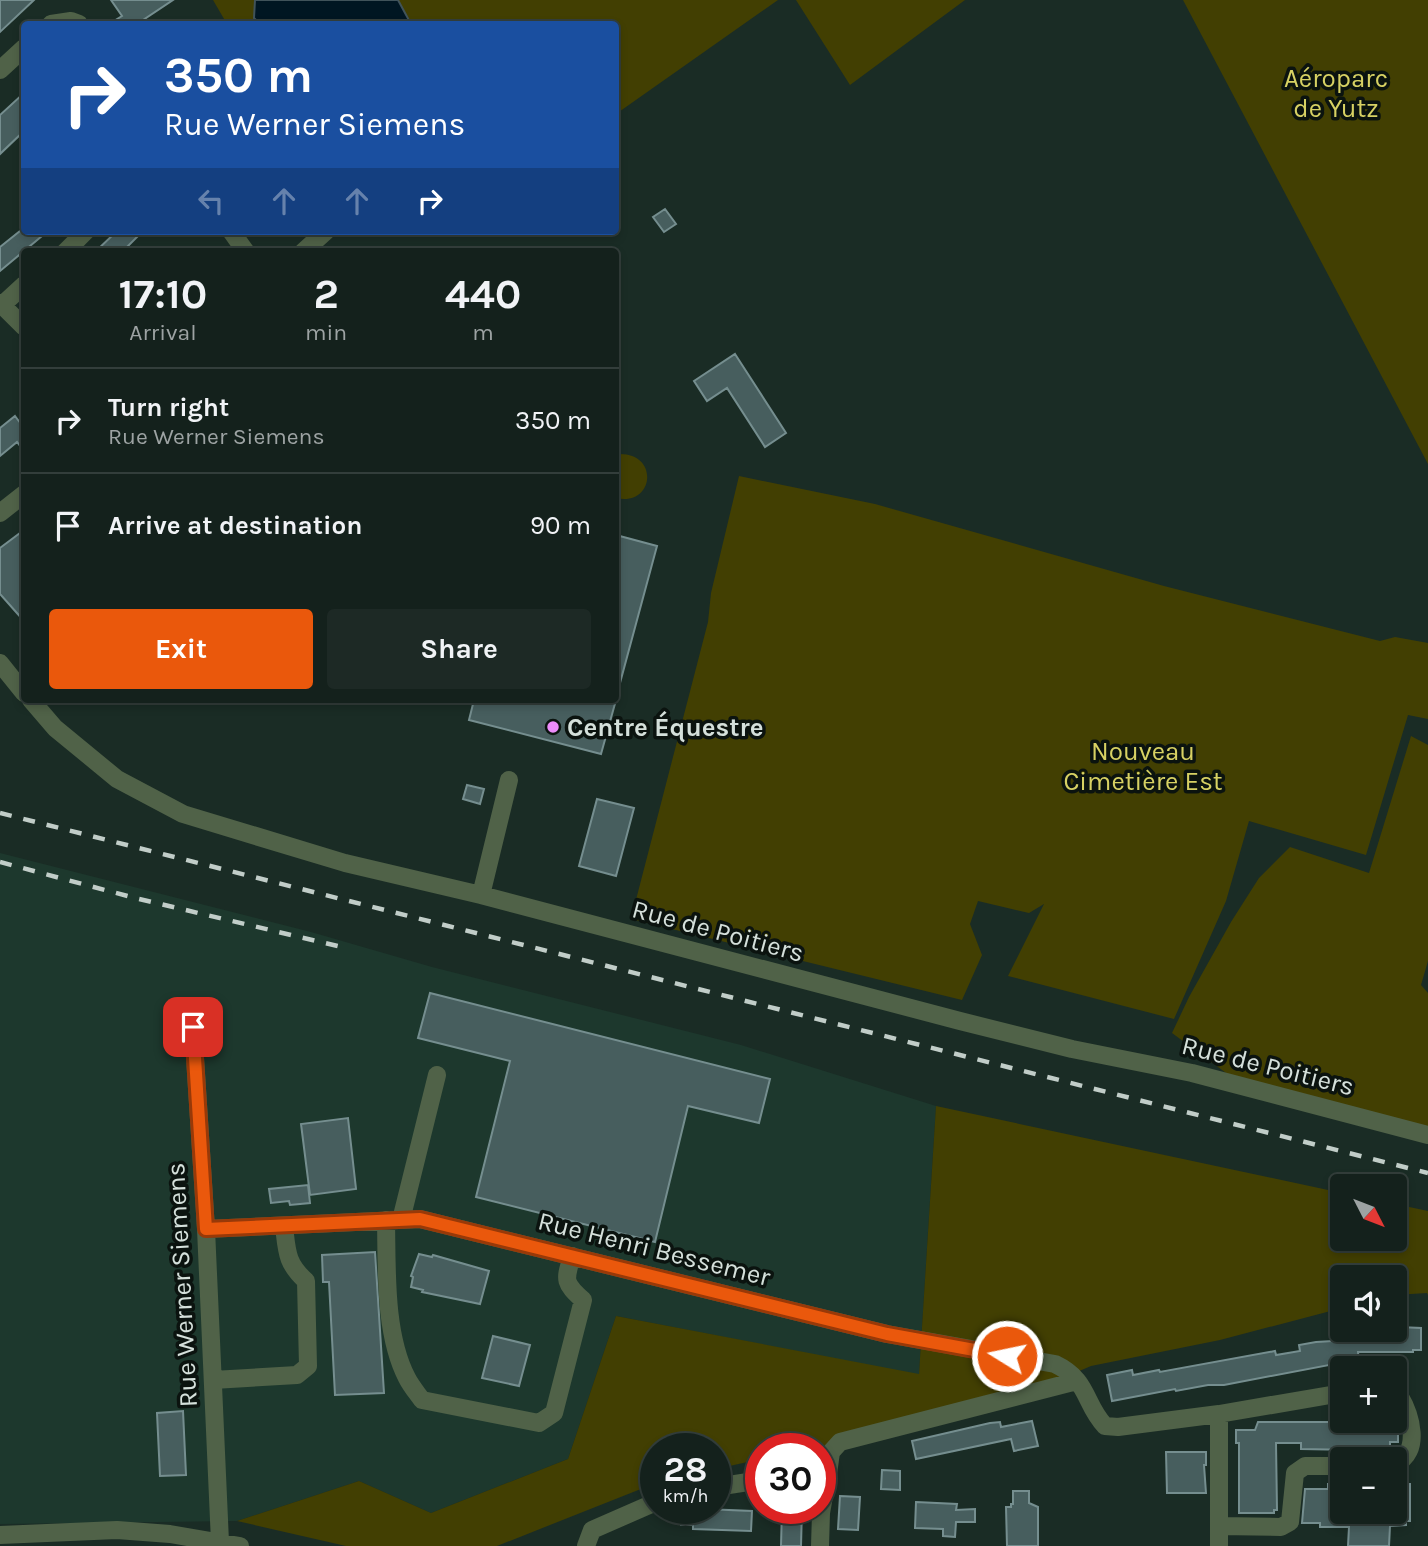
<!DOCTYPE html>
<meta charset="utf-8">
<style>
:root{--surface:#14211c;--page:#1d2925;--text:#f1f3f6;--muted:#9da3a3;--line:#333e3b;--accent:#ea580c}
body{margin:0;font-family:Karla,sans-serif;background:var(--page);color:var(--text);height:100vh;display:flex;flex-direction:column;font-size:26px;white-space:nowrap}
*{box-sizing:border-box;margin:0}
p{font-size:23px;color:var(--muted)}
.icon{flex:none;width:38px;height:38px;fill:none;stroke:currentColor;stroke-width:2;stroke-linecap:round;stroke-linejoin:round}
.map{position:relative;flex:1;overflow:hidden}
.panel{position:absolute;left:21px;top:248px;width:598px;height:455px;display:flex;flex-direction:column;background:var(--surface);border-radius:7px;box-shadow:0 4px 10px #0003,0 0 0 2px var(--line)}
.panel>*{flex:none}
.top-card{position:absolute;left:21px;top:21px;width:598px;height:214px;border-radius:7px;box-shadow:0 4px 10px #0003,0 0 0 2px var(--line);background:#1a4fa0;color:#fff;overflow:hidden}
.needle{width:46px;rotate:132deg}
.tools{position:absolute;left:1330px;top:1174px;display:grid;gap:14px}
.tools a{display:grid;place-items:center;width:77px;height:77px;border-radius:7px;background:var(--surface);box-shadow:0 4px 10px #0003,0 0 0 2px var(--line);font-size:35px}
.speed{position:absolute;left:640px;top:1433px;display:flex;gap:14px;font-size:35px;font-weight:700;text-align:center}
.speed>*{display:grid;place-content:center;width:91px;height:91px;border-radius:50%;background:var(--surface);box-shadow:0 4px 10px #0003,0 0 0 2px var(--line);line-height:1}
.speed small{font-size:18px;font-weight:400}
.speed .limit{border:10px solid #d22;background:#fff;color:#111}
.pin{position:absolute;display:grid;place-items:center;width:60px;height:60px;color:#fff;margin:-30px;border-radius:14px;box-shadow:0 4px 10px #0006}
.me{position:absolute;width:77px;margin:-38px;rotate:280deg;stroke-linejoin:round;filter:drop-shadow(0 0 5px #0008)}
.turn{display:flex;align-items:center;gap:24px;height:147px;padding:0 28px;font-size:32px}
.turn .icon{width:91px;height:91px;stroke-width:2.5}
.turn b{display:block;font-size:49px;line-height:60px}
.lanes{display:flex;align-items:center;height:66px;padding:0 28px;background:#0003;justify-content:center;gap:35px;direction:ltr}
.lanes .off{opacity:.35}
.eta{display:flex;justify-content:space-evenly;align-items:center;height:119px;text-align:center}
.eta b{font-size:42px;font-weight:700;line-height:49px}
.cta{display:flex;gap:14px;margin-top:auto;padding:14px 28px}
.cta a{flex:1;height:80px;border-radius:7px;background:var(--accent);color:#fff;font-size:28px;font-weight:700;line-height:80px;text-align:center}
.cta a+a{background:var(--page);color:var(--text)}
ul{padding:0;list-style:none}
li{display:flex;align-items:center;gap:21px;height:105px;padding:0 28px;border-top:2px solid var(--line)}
li div{flex:1}
li b{display:block;font-size:26px}
li em{font-style:normal}
.map>svg:first-child{display:block}
.built{fill:#1d382d}
.green{fill:#423f02}
.water{fill:#001622;stroke:#40535a;stroke-width:2}
.building{fill:#475e5e;stroke:#758e8f;stroke-width:2}
.lines{fill:none;stroke-linecap:round;stroke-linejoin:round}
.minor{stroke:#506248;stroke-width:18}
.rail{stroke:#c1cdc8;stroke-width:4.5;stroke-dasharray:12 12;stroke-linecap:butt}
.route-casing{stroke:#983908;stroke-width:18}
.route{stroke:#ea580c;stroke-width:12}
.poi-dot{fill:#ec8cfa;stroke:#0b130f;stroke-width:2.5}
.labels{text-anchor:middle;dominant-baseline:central;stroke-width:7;stroke-linejoin:round;paint-order:stroke}
.park-label{font-size:26px;fill:#d7d163;stroke:#0b130f}
.poi-label{font-size:26px;font-weight:bold;fill:#d5e0db;stroke:#0b130f;text-anchor:start}
.street-label{font-size:26px;fill:#d5e0db;stroke:#0b130f}
</style>
<div class="map">
<svg width="1428" height="1546" viewBox="0 0 1428 1546">
<rect width="100%" height="100%" fill="#1a2c25"/>
<path class="built" d="M0,853l311,79 121,35 309,78 195,61 -17,269 -303,-59 -48,143 -137,54 -72,-32 -122,40 -237,3z"/>
<path class="green" d="M213,0h565l-162,114v-90h-389z
M796,0h169l-115,85z
M1183,0h245v464z
M619,454c41,-1 35,53 -3,44v-42z
M739,476l136,28 289,82 216,55 15,-4 33,6v76l-20,-4 -42,140 -117,-34 -23,80 -52,118 -166,-43 36,-72 -15,9 -51,-12 -8,23 12,31 -20,45 -331,-81 77,-297 3,-29z
M1411,736l17,9v216l-7,24 7,8v138l-187,-47 -69,-51 17,-36 42,-75 28,-44 31,-31 79,26z
M936,1106l406,87v46h53v-35l33,7v84l-1,-2 -32,2v-17h-53v30l-122,32 -129,26 -28,12 -170,53 -85,18h-47v10l-45,10v-20h-60v34l-159,63h-151l-109,-25 122,-40 72,32 137,-54 48,-143 303,58z"/>
<path class="water" d="M255,0h143l13,24h-151l-6,-6z"/>
<path class="building" d="M0,0h34l-34,32z
M111,0h62l-36,24h-28l13,-8z
M24,93v38l-24,23v-39z
M665,209l11,15 -12,8 -11,-15z
M20,231h28l-48,40v-24z
M117,231h26l-21,21h-27z
M735,354l51,79 -21,14 -38,-59 -20,13 -13,-20z
M15,416l9,12v23l-7,-9 -17,14v-28z
M24,530v91l-24,-27v-46z
M616,535l41,11 -37,137 -4,-1z
M474,700h142l-15,54 -132,-34z
M467,785l17,4 -4,15 -17,-5z
M597,799l37,9 -18,68 -37,-10z
M430,993l340,86 -11,44 -71,-17 -33,136 -179,-45 34,-136 -92,-23z
M348,1118l8,71 -46,6 -9,-71z
M308,1185l2,18 -20,2 -1,-4 -18,2 -2,-14z
M375,1252l9,141 -49,2 -6,-113h-6l-1,-27z
M419,1254l13,3 1,-2 56,16 -9,33 -58,-12 1,-2 -12,-3 2,-10 -2,-1z
M1399,1327l22,1v22h-8v2h-55l1,12 -24,2 -1,-2 -110,21h-16l-32,6 -1,-2 -63,12 -5,-26 25,-5 1,5 26,-5 1,2 115,-21 1,4 24,-4 -1,-6 17,-3 51,-3v-8h32z
M493,1336l37,9 -11,41 -37,-8z
M183,1411l3,64 -26,1 -3,-63z
M1032,1421l6,25 -24,5 -3,-12 -95,20 -4,-18 78,-18 10,-1 1,5z
M1258,1422h140v20h-8v7l-36,1 -53,-1v-6h-25l1,67h-3v3h-35v-70h-3v-13h19z
M1166,1452h40v13h-2l2,28h-39z
M882,1470l18,1v19l-19,-1z
M1328,1484h14v28h53v-28h15v37h-4v4l-16,1 -1,20h-41l1,-19h-29v-4h-18l3,-34h23z
M1013,1491h16v12l9,4v39h-31l-1,-39h5v-3h2z
M840,1496l20,1 -2,33 -20,-1z
M916,1502l41,2 -1,6 19,-1v13h-19l-1,15 -12,-1v-7l-28,-1z
M681,1508l71,3 -1,20 -58,-2v-4h-12z
M782,1508h20l-1,38h-20z"/>
<g class="lines">
<path class="minor" d="M51,24l20,-3 8,3
M0,70l24,-22
M231,231l15,21
M65,252l21,-21
M303,252l23,-21
M0,303l24,24
M2,305l22,-20
M0,513l24,-19
M0,663l24,30
M31,700l24,28 62,51 66,35 162,49 136,32 479,126 112,28 120,24 236,62
M481,895l28,-115
M193,1026l13,203 14,313
M386,1220c1,49 -2,114 21,158 4,8 10,15 15,22l117,23 15,-10 29,-113c-20,-18 -18,-20 -11,-44
M401,1220l36,-145
M206,1229l214,-10 467,115 168,30c34,16 29,40 50,62l13,1 101,-13 123,-21
M213,1380l84,-5 11,-9 -2,-85c-20,-18 -19,-30 -22,-55
M1395,1395h4c12,20 23,57 -4,69
M1219,1414v132
M821,1474h7l3,-22 9,-10 233,-60 6,1
M716,1487l45,-7
M1219,1526l62,1 9,-5 5,-49 10,-7h37
M0,1535l117,-5 53,4 70,12
M586,1546l6,-16 64,-28
M820,1546l1,-33 7,-39"/>
<path class="rail" d="M0,813l1428,360
M0,862l135,36 211,50"/>
</g>
<g class="lines">
<defs>
<path id="route" d="M193,1027l13,202 214,-10 467,115 120,22"/>
</defs>
<use href="#route" class="route-casing"/>
<use href="#route" class="route"/>
</g>
<circle class="poi-dot" cx="553" cy="727" r="7"/>
<g class="labels">
<g class="park-label">
<text x="1336" y="78">Aéroparc<tspan x="1336" dy="30">de Yutz</tspan></text>
<text x="1143" y="751">Nouveau<tspan x="1143" dy="30">Cimetière Est</tspan></text>
</g>
<g class="poi-label">
<text x="567" y="727">Centre Équestre</text>
</g>
<g class="street-label">
<text transform="translate(718 931) rotate(15)">Rue de Poitiers</text>
<text transform="translate(1268 1066) rotate(14)">Rue de Poitiers</text>
<text transform="translate(654 1249) rotate(14)">Rue Henri Bessemer</text>
<text transform="translate(182 1285) rotate(-93)">Rue Werner Siemens</text>
</g>
</g>
</svg>
<div class="tools">
<a><svg class="needle" viewBox="-14 -14 28 28"><path d="M0-13l5 13h-10z" fill="#e53935"/><path d="M0 13l5-13h-10z" fill="#9da3a3"/></svg></a>
<a><svg class="icon" aria-label="sound" viewBox="0 0 24 24"><path d="M4 9h4l5-4v14l-5-4H4zM17 9q2 3 0 6"/></svg></a>
<a>+</a>
<a>−</a>
</div>
<div class="speed"><div>28<small>km/h</small></div><div class="limit">30</div></div>
<div class="pin" style="left:193px;top:1027px;background:#d93025"><svg class="icon" aria-label="arrive" viewBox="0 0 24 24"><path d="M6 21V4h12l-3 4 3 4H6"/></svg></div>
<svg class="me" style="left:1007px;top:1356px" viewBox="-20 -20 40 40"><circle r="17" fill="#ea580c" stroke="#fff" stroke-width="3"/><path d="M0-11L8 9 0 5-8 9z" fill="#fff"/></svg>
<div class="top-card">
<div class="turn"><svg class="icon" aria-label="right" viewBox="0 0 24 24"><path d="M7 20v-9h11M14 6l5 5-5 5"/></svg><div><b>350 m</b>Rue Werner Siemens</div></div>
<div class="lanes"><svg class="icon off" aria-label="left" viewBox="0 0 24 24"><path d="M17 20v-9H6M10 6l-5 5 5 5"/></svg><svg class="icon off" aria-label="ahead" viewBox="0 0 24 24"><path d="M12 20V5M6 11l6-6 6 6"/></svg><svg class="icon off" aria-label="ahead" viewBox="0 0 24 24"><path d="M12 20V5M6 11l6-6 6 6"/></svg><svg class="icon" aria-label="right" viewBox="0 0 24 24"><path d="M7 20v-9h11M14 6l5 5-5 5"/></svg></div>
</div>
<section class="panel">
<div class="eta">
<div><b>17:10</b><p>Arrival</p></div>
<div><b>2</b><p>min</p></div>
<div><b>440</b><p>m</p></div>
</div>
<ul>
<li><svg class="icon" aria-label="right" viewBox="0 0 24 24"><path d="M7 20v-9h11M14 6l5 5-5 5"/></svg><div><b>Turn right</b><p>Rue Werner Siemens</p></div><em>350 m</em></li>
<li><svg class="icon" aria-label="arrive" viewBox="0 0 24 24"><path d="M6 21V4h12l-3 4 3 4H6"/></svg><div><b>Arrive at destination</b></div><em>90 m</em></li>
</ul>
<div class="cta"><a>Exit</a><a>Share</a></div>
</section>
</div>
